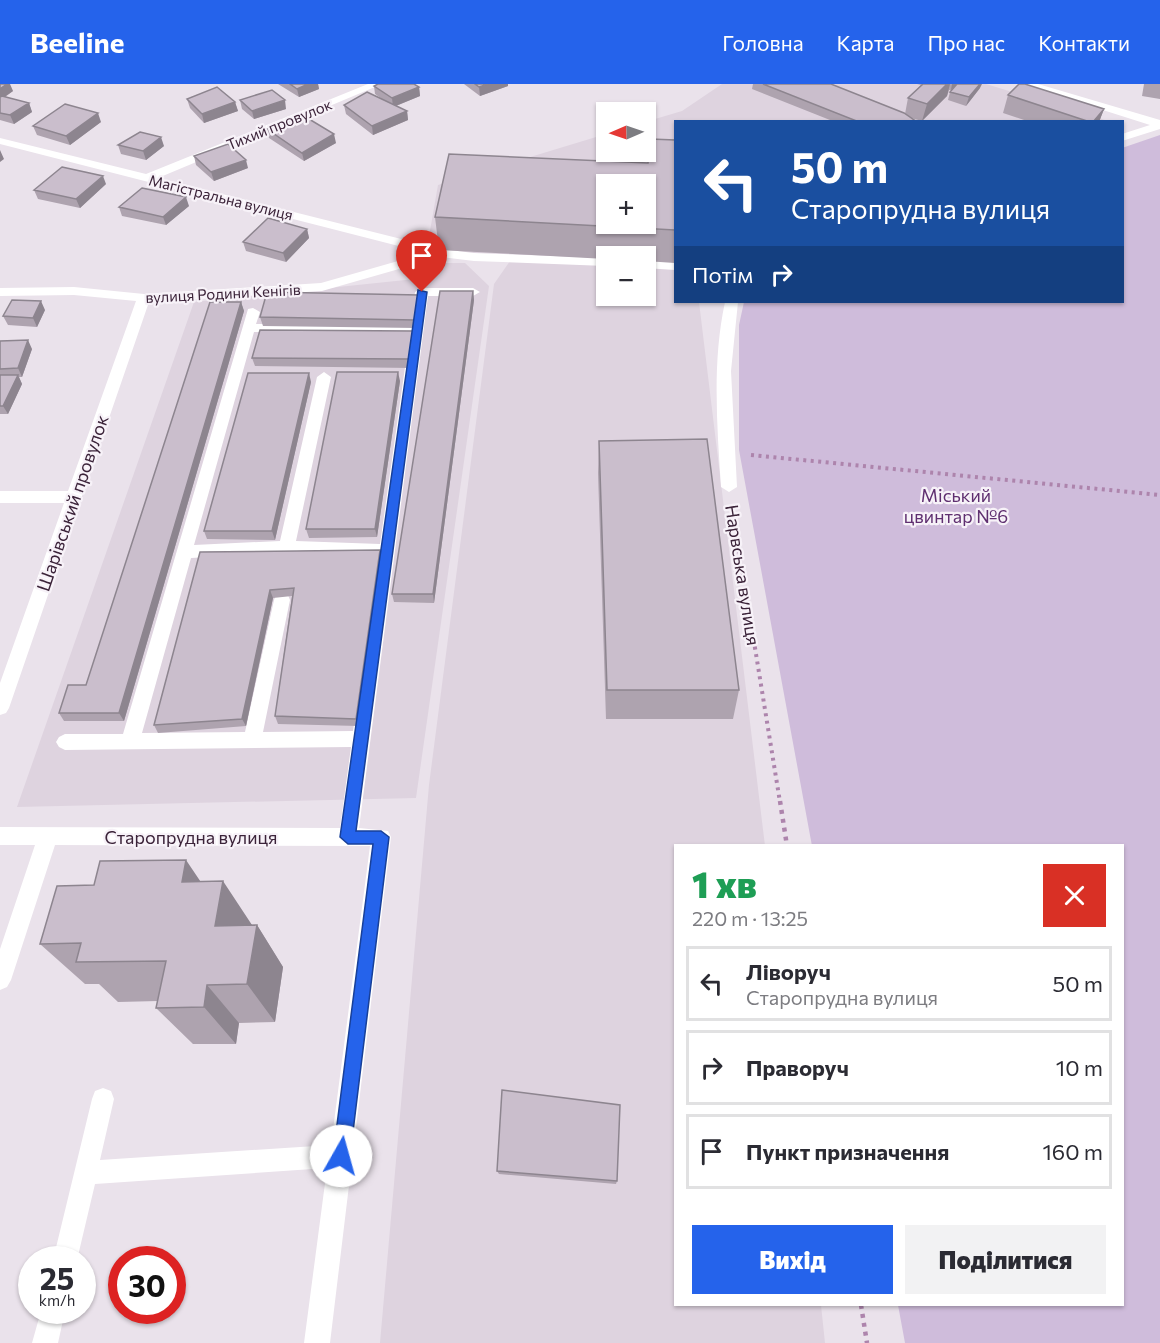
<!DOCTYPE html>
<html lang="uk">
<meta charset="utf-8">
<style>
:root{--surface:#fff;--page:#f2f2f3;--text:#2b2b33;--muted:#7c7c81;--line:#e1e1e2;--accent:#2563eb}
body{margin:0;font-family:Commissioner,sans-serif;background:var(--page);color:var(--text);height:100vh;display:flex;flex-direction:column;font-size:22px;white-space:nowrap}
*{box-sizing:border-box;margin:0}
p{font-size:20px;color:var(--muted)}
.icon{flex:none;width:33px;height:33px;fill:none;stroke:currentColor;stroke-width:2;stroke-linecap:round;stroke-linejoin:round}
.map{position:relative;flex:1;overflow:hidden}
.drawer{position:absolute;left:674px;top:760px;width:450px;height:462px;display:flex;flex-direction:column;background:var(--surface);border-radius:0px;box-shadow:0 2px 4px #0004}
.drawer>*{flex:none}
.banner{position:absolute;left:674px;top:36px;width:450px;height:183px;border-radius:0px;box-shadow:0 2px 4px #0004;background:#1a4fa0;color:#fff;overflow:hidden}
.needle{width:39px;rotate:268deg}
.controls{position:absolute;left:596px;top:18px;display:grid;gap:12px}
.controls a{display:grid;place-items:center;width:60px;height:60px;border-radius:0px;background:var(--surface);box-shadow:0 2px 4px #0004;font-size:30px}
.speed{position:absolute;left:18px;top:1162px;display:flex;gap:12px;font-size:30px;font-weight:700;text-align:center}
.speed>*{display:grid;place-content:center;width:78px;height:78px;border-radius:50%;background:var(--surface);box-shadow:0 2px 4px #0004;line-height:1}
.speed small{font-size:15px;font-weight:400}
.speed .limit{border:9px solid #d22;background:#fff;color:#111}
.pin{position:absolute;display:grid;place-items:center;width:51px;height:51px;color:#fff;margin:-62px -26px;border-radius:50% 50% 50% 0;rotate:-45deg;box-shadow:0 0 6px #0007}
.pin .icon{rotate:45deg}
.me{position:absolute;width:66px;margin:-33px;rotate:7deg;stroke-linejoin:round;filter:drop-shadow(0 0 4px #0008)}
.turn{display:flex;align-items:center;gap:21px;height:126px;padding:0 18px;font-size:27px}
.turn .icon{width:78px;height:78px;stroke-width:2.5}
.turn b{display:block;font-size:42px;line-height:51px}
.then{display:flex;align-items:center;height:57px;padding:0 18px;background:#0003;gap:12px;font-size:22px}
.round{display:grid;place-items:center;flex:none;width:63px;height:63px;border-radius:0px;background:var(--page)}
.headline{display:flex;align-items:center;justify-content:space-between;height:102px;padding:0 18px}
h1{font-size:36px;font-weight:800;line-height:45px;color:#1e9e55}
.action{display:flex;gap:12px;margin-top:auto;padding:12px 18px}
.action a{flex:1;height:69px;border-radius:0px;background:var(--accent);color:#fff;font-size:24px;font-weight:800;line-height:69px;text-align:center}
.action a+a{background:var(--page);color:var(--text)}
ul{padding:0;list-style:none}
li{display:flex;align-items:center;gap:18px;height:75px;margin:0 12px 9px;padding:0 6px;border:3px solid var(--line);border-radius:0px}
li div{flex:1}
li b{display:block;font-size:22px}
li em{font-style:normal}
header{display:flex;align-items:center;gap:36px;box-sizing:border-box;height:84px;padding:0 30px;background:var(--accent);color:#fff}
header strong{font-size:28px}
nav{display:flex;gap:33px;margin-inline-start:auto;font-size:21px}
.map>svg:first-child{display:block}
.built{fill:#ded3df;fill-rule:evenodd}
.green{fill:#cfbcdb}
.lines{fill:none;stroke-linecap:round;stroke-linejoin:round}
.path-far1{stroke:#ad84ac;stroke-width:4;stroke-dasharray:3 4.5;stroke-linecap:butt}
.path{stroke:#ad84ac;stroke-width:4.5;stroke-dasharray:4 5;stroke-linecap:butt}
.minor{fill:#fff;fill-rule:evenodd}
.wall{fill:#aea3af}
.shaded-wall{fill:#8d858f}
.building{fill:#cabecc;stroke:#8d858f;stroke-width:1.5;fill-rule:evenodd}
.route{fill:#2563eb;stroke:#184099;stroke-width:1.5}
.labels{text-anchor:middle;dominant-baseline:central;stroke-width:4.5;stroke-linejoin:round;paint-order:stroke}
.far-street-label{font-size:15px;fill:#3b2339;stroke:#f7f2f8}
.park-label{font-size:18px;fill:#5f2f70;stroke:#f7f2f8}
.street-label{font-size:18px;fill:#3b2339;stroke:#f7f2f8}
</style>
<header>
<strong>Beeline</strong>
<nav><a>Головна</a><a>Карта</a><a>Про нас</a><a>Контакти</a></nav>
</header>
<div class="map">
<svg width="1160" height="1259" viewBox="0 0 1160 1259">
<rect width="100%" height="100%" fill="#eae2eb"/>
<path class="built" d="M722,0h264l122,37 -433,1v180h24l66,544h-90v459h146l4,38h-445l49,-558 65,-501 16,-23 -83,-13 11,-63 168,-51v18h39v-30l37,-11zM606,100h39v40h-39zM606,172h39v40h-39z
M418,179h47l24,23 -73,512 -399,9 177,-505 221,-23z"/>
<path class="green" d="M1160,51v1208h-255l-7,-38h224v-459h-310l-73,-396v-125l5,-23h378v-154z"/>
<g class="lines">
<path class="path-far1" d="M751,371l409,40
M732,422l48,296"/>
<path class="path" d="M780,717l7,45
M861,1221l6,38"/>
<path class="minor" d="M368,0h14l-224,94 283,71 33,4 132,5v8l-132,-5 -33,-4 -119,34 -173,11 -140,406 -3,5 -6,2v-32l64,-180h-64v-12h68l68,-190 -62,-6 -74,1v-8l74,-1 70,7 177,-11 105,-30 -426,-109v-6l146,36z
M1021,0h17l122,36v9l-38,12v-7l28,-9z
M645,176l30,2v8l-30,-2z
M422,204h51l7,4 -7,4h-45l-69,532 29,3 3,6 -61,506h-26l23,-175 -232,16 -18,76h-24l39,-161 3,-8 8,-3 8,3 3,8 -14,61 231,-15 39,-299 -315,-1 -44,135 -4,7 -7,3v-41l35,-104h-35v-18l340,1 11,-81 -286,3 -6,-3 -3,-5 3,-5 6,-3h58l125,-425 5,-1 7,4 -4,12h155l4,-32zM254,248h156l-30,212 -84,-3 35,-164 -7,-5 -7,5 -37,164 -86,4zM287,469l91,3 -25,175 -90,1 27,-132 -2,-5h-12l-2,5 -29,132 -103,1 49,-175z
M725,218h13l-7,69 6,116 -8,5 -8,-5c-4,-61 -9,-125 4,-185z
M41,1227h24l-7,32h-26z"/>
</g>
<path class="wall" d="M0,0l13,7 -8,6 24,6 3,9 -18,12 -14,-4z
M278,0h40l1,5 -20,8z
M464,0h44v2l-28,10z
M753,0h78l74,30 3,-16 13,-13 -4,-1h40l-6,6h-2l-2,6 -25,25 -11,-3 6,4h-82l-83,-33z
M1144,0h16v15l-18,-3z
M374,2l45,1 1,9 -24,10 11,5 1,9 -35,15 -27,-21 -2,-9 38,-6 -7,-5z
M980,4l-14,18 -18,-6 2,-8z
M1008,11l96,14 -5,13h-69l-27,-9z
M187,15l48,3 3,9 -34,12 -14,-15z
M240,16l46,9 -32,10 -12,-10z
M101,38l-31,23 -33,-10 -4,-9z
M267,45l69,14 -32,18 -35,-23z
M675,56v123l-30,-2v-5h-39v3l-167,-9 -4,-33 213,-54z
M118,61l46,1 -18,14 -25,-6z
M194,72l54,12 -34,13 -18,-16z
M106,100l-26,24 -42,-9 -4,-9z
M189,122l-23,19 -44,-9 -3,-9z
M307,145l2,9 -23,24 -40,-11 -3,-9z
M473,207l1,9 -40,303 -40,-1 -2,-8z
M241,218l3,9 -120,410h-60l-5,-8 27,-28z
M420,220l-3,24 -154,-2 -3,-9z
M45,226l-8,17 -29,-2 -5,-9z
M414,247l1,9 -3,28 -157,-2 -3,-8z
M0,257l32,8 -10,28h-3l3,7 -14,30h-8z
M400,297l-23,156 -68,1 -3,-9z
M311,298l-36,158 -68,-1 -3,-8z
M599,357l140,249 -6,29h-127l-8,-246z
M380,466l2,8 -23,168 -81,-2 -3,-8 17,-120 -19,2 -27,128 -88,7 -4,-8 46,-173z
M201,798l51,43h5l26,42 -8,55 -36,1 -3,21h-43l-37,-36 2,-7 -40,1 -19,-18h-14l-45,-40z
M497,1087l120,10 -1,3 -117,-10z"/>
<path class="shaded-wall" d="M7,0h3l3,7 -13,9v-11z
M308,0h10l1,5 -20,8 -2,-8z
M488,0h20v2l-28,10 -1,-9z
M947,0h3l-3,12 -25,25 5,-17z
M952,0h5l-6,6z
M980,0h2l-2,4 -14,18 3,-9z
M419,3l1,9 -27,11 -1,-9z
M285,16l1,9 -32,10 -2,-8z
M235,18l3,9 -34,12 -2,-9z
M29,19l3,9 -18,12 -4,-9z
M1104,25l-5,13h-6z
M407,27l1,9 -35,15 -1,-9z
M98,29l3,9 -31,23 -4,-9z
M334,50l2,9 -32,18 -2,-8z
M161,53l3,9 -18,14 -3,-9z
M0,66l4,9 -4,3z
M246,76l2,8 -34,13 -3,-9z
M103,92l3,8 -26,24 -4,-9z
M186,113l3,9 -23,19 -3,-8z
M307,145l2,9 -23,24 -3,-9z
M473,207l1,9 -40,303 -1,-9z
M419,211l1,9 -3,24 -2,-8z
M41,217l4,9 -8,17 -4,-9z
M241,218l3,9 -120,410 -5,-8z
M414,247l1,9 -3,28 -2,-9z
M28,256l4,9 -10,28 -4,-9z
M398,288l2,9 -23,156 -2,-8z
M309,289l2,9 -36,158 -3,-9z
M18,291l4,9 -14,30 -5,-8z
M380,466l2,8 -23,168 -3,-7z
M270,506l3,8 -27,128 -4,-7z
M186,776l31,46 -35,-24z
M223,797l29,44 -37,1z
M257,841l26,42 -8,55 -28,-38z
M207,901l32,38 -3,21 -32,-37z"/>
<path class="building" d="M0,0h7l-7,5z
M290,0h18l-11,5z
M378,0h36l5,3 -27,11 -18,-12z
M475,0h13l-9,3z
M763,0h68l73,29 13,9h-58z
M923,0h24l-20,20 -19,-6z
M957,0h23l-11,13 -19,-5z
M1019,0h6l79,25 -11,13h-3l-82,-27z
M217,3l18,15 -33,12 -15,-15z
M272,6l13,10 -33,11 -12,-11z
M367,8l40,19 -35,15 -28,-21z
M2,12l27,7 -19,12 -10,-2v-16z
M65,20l33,9 -32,23 -33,-10z
M304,32l30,18 -32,19 -35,-24z
M140,48l21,5 -18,14 -25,-6z
M650,55l25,1v90l-240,-13 14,-63 199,9zM606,100h39v40h-39z
M228,60l18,16 -35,12 -17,-16z
M62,83l41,9 -27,23 -42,-9z
M142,104l44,9 -23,20 -44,-10z
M268,134l39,11 -24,24 -40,-11z
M440,207h33l-40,303h-41z
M267,208l152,3 -4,25 -155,-3z
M12,216l29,1 -8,17 -30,-2z
M210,218h31l-122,411h-60l9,-28h18z
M260,246l154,1 -4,28 -158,-1z
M28,256l-10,28 -18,1v-28z
M337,288h61l-23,157h-69z
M248,289h61l-37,158h-68z
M0,291h18l-15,31h-3z
M707,355l32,251h-132l-8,-249z
M380,466l-24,169 -81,-3 19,-128 -24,2 -28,129 -88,6 46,-173z
M186,776l-4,22 41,-1 -8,45 42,-1 -10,59 -40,1 -3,22 -48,1 10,-47 -90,1 5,-19 -41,1 17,-58 37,-1 6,-24z
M502,1006l118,15 -3,76 -120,-10z"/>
<path class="route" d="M418,206l9,2 -71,539h25l8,6 -39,319 -3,6 -6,2 -6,-2 -2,-6 40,-312h-25l-8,-7z"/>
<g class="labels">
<g class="far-street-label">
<text transform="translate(279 40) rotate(-22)">Тихий провулок</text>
<text transform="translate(221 113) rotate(14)">Магістральна вулиця</text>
<text transform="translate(223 209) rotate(-3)">вулиця Родини Кенігів</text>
</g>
<g class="park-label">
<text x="956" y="411">Міський<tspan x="956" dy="21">цвинтар №6</tspan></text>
</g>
<g class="street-label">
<text transform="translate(72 419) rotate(-71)">Шарівський провулок</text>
<text transform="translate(743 491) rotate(81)">Нарвська вулиця</text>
<text x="191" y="753">Старопрудна вулиця</text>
</g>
</g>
</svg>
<div class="controls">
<a><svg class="needle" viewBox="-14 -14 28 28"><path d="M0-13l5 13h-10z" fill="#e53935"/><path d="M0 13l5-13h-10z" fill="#7c7c81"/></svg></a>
<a>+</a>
<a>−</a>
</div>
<div class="speed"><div>25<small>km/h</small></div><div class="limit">30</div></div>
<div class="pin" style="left:422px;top:208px;background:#d93025"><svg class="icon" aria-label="arrive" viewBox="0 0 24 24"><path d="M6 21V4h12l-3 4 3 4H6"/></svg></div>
<svg class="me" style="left:341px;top:1072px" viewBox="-20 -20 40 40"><circle r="19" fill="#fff"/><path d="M0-13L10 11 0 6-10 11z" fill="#2563eb"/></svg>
<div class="banner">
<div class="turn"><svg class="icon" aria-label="left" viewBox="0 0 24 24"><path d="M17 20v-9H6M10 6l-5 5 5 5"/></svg><div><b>50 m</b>Старопрудна вулиця</div></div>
<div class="then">Потім<svg class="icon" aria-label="right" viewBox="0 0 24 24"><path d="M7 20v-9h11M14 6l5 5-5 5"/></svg></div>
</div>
<section class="drawer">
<div class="headline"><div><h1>1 хв</h1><p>220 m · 13:25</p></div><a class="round" style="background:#d93025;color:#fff"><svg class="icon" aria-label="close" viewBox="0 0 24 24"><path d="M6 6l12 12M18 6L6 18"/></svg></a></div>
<ul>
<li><svg class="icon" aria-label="left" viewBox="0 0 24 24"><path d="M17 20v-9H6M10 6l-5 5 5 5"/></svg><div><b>Ліворуч</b><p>Старопрудна вулиця</p></div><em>50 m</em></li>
<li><svg class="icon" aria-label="right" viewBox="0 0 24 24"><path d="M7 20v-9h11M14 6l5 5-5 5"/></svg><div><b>Праворуч</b></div><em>10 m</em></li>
<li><svg class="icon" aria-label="arrive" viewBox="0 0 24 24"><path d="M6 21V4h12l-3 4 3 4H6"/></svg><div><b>Пункт призначення</b></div><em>160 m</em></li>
</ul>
<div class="action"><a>Вихід</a><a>Поділитися</a></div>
</section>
</div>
